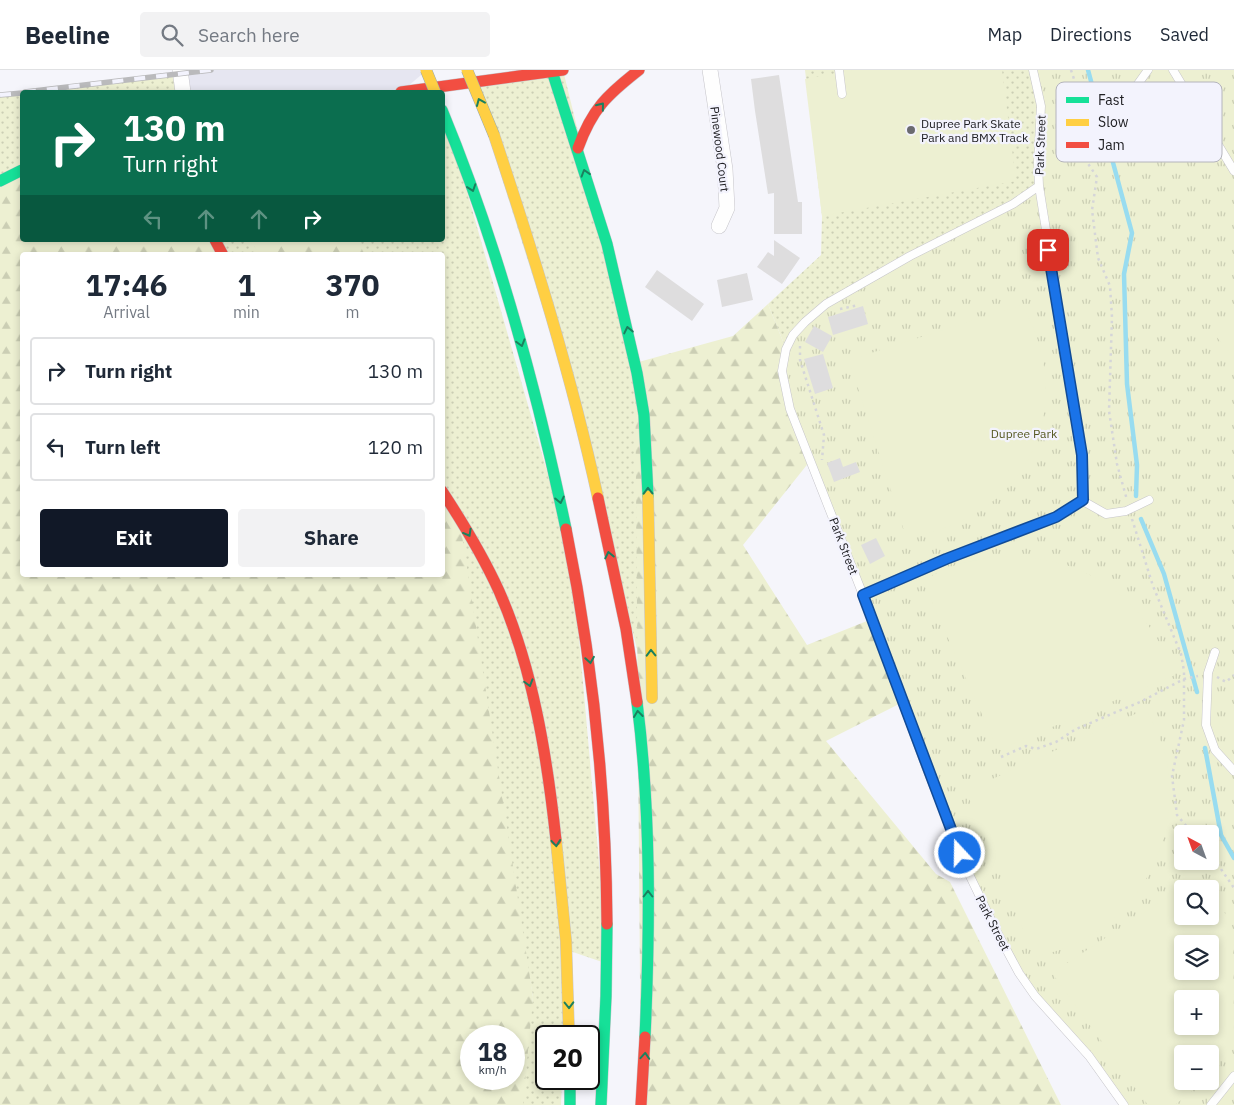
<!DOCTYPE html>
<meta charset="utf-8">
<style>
:root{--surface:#fff;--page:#f2f2f3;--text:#1f2937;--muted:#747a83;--line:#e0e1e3;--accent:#111827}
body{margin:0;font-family:"IBM Plex Sans",sans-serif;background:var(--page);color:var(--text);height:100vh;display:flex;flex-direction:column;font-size:19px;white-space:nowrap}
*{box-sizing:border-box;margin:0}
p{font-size:16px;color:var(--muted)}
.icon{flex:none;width:28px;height:28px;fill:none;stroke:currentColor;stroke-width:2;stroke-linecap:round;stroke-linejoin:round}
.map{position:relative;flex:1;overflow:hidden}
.details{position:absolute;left:20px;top:182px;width:425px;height:325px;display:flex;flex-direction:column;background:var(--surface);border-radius:5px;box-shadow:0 2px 8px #0003}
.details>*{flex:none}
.top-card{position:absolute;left:20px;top:20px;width:425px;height:152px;border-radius:5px;box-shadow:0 2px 8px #0003;background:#0b6e4f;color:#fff;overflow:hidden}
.needle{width:32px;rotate:319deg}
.tools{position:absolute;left:1174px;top:755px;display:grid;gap:10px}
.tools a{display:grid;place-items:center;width:45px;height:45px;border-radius:5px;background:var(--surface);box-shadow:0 2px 8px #0003;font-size:25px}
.speed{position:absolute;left:460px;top:955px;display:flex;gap:10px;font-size:25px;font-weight:700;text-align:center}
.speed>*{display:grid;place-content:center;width:65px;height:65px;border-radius:50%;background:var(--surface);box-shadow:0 2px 8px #0003;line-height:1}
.speed small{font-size:12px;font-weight:400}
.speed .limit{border:2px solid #111;border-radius:8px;background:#fff;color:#111}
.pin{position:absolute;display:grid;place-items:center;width:42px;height:42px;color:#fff;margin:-21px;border-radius:10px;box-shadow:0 2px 8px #0006}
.me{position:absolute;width:55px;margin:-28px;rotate:339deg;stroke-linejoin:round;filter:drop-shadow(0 0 4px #0008)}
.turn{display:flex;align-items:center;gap:18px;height:105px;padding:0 20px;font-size:22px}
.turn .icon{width:65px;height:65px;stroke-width:2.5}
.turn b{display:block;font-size:35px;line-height:42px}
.lanes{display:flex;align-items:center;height:48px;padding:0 20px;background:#0003;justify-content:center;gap:25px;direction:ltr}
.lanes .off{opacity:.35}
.eta{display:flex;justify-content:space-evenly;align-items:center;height:85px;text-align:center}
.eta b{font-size:30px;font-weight:700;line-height:35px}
.cta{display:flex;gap:10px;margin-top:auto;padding:10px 20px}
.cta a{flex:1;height:58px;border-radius:5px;background:var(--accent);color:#fff;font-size:20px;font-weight:700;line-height:58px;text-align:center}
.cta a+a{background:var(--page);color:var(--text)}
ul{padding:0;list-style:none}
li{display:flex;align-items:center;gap:15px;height:68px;margin:0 10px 8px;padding:0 10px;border:2px solid var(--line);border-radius:5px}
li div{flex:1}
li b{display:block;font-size:19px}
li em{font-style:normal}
header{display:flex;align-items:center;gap:30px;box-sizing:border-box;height:70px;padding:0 25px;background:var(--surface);border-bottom:1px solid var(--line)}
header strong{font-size:24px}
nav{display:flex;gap:28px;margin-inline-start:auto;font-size:18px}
.search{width:350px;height:45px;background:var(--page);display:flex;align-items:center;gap:12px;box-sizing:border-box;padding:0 18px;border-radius:5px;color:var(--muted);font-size:19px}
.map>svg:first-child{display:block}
.built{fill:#e6e6f1}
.grass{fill:url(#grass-dots)}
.forest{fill:url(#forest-firs);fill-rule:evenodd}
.park{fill:url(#park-tufts);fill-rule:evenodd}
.garden{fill:#edf0d2;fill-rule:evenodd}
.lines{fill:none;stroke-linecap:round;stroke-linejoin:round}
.stream{stroke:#98dcf0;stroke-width:4.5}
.building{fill:#deddde}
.lane-casing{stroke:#c6c5ca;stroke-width:9}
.street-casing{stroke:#c6c5ca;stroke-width:16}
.fast-casing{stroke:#c6c5ca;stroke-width:12}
.slow-casing{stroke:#c6c5ca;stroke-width:12}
.jam-casing{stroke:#c6c5ca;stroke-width:12}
.path{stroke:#d5d5d8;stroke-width:2.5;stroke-dasharray:2.5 4;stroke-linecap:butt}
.lane{stroke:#fefefe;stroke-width:8}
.street{stroke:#fefefe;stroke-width:15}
.fast{stroke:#16e098;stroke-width:11}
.slow{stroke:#ffcf43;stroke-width:11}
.jam{stroke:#f24e42;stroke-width:11}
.rail-casing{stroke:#bababc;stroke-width:5.5}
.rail{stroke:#f3f3fd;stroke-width:4;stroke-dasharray:11;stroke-linecap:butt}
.slow-bridge-casing{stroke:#9baaaf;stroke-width:12;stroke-linecap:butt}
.slow-bridge{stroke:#ffcf43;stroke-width:11}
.oneway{stroke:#1b805e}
.route-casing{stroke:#114b97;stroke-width:12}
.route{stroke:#1a73e8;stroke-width:9}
.poi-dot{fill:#6b6b6f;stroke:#f3f3fd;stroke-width:2}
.labels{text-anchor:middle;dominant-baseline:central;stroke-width:4.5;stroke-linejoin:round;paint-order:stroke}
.poi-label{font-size:12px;fill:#202024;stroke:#f3f3fd;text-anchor:start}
.street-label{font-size:12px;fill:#202024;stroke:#f3f3fd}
.park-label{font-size:12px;fill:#565922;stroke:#f3f3fd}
.key{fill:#f3f3fd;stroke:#b4b4bc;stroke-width:1}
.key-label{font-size:14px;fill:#202024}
</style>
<header>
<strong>Beeline</strong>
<div class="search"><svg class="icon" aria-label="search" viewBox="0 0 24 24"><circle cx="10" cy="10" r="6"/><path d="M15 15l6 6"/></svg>Search here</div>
<nav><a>Map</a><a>Directions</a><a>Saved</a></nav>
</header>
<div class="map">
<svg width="1234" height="1035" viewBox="0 0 1234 1035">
<defs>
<pattern id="grass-dots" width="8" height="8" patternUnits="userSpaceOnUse" patternTransform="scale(1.25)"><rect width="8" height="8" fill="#edf0d2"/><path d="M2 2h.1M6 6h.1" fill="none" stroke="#cbceb4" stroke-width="1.8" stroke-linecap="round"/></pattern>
<pattern id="forest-firs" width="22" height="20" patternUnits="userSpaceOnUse" patternTransform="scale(1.25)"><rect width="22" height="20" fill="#edf0d2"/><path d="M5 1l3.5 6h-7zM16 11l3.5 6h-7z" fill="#cbceb4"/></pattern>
<pattern id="park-tufts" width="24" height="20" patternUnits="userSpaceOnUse" patternTransform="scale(1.25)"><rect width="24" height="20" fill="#edf0d2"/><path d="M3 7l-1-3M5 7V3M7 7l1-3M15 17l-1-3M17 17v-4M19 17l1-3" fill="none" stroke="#cbceb4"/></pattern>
</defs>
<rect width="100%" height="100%" fill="#f5f5fb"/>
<path class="built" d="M180,0h247l-26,22h-218z"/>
<path class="grass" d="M563,0l74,303 15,336 -65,-260 -115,-366z
M805,0h228l8,36 -2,80 -253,163 -18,-45 53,-49 1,-39z
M181,4l2,18h-158z
M22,23v77l-22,11v-85z
M443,38l129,451 36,405 -41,-14 -3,86h-18v43h16l-1,26h-45l17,-108 -90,-506 -1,-236h-219l-8,-15h227z"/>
<path class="forest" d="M22,100v70h193l8,15h-201v320h420l1,-83 16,24 74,481 -10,108h-523v-924zM471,966h43v43h-43z
M248,170h111l5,15h-102z
M768,234l18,45 24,112 -67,84 64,100 65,-26 31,83 -77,39 110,133 14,8 111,223h-420l-6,-742 98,-27z"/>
<path class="park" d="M1033,0h201v1035h-110l-89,-109 -68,-126 -177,-461 -8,-38 11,-36 33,-31 213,-118 2,-80zM1182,764h28v27h-28zM1182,819h28v27h-28zM1182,874h28v27h-28zM1182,929h28v27h-28zM1182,984h28v27h-28z"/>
<path class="garden" d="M855,0h147l14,111 -194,35 -17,-137z
M1022,235c60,104 2,217 -116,232l-57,-177z
M1234,248v40l-19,-23z
M996,486c87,-2 147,38 179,119l-177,75 -76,-170 36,-16z
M1146,639c8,16 16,32 20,49 15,71 -18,147 -82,181 -16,9 -33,14 -50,18l-68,-166z
M1234,640v33l-15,-21z
M1198,807l11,12h-27v27h28v-26l16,25 7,14 1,102 -9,21 -15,22v-20h-28v27h22l-29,24h-27l-96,-132zM1182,874h28v27h-28zM1182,929h28v27h-28z"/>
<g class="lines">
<path class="stream" d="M1088,0l44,163 -8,41 3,110 10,81 -1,31
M1141,449l23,55 33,118
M1205,678l16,87 13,23"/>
</g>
<path class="building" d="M779,5l19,127h4v32h-28v-41l-6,1 -13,-83 -4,-32z
M774,170l26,18 -18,26 -25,-17 11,-15 6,4z
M657,200l47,34 -12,17 -47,-34z
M747,203l6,27 -31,7 -5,-27z
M863,236l5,18 -35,11 -5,-18z
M814,256l18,10 -9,16 -18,-10z
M823,284l10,34 -18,6 -11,-35z
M840,388l3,9 13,-5 4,10 -26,10 -7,-19z
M876,468l9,18 -15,8 -9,-19z"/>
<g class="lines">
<defs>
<path id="lane" d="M839,0l3,24
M1033,0l8,36 -3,56 1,24 -26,18 -103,52 -84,48 -21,18 -12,13 -7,14 -4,22 8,38 73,186 63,172 41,103 30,62 22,41 16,23 54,60 35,49
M1148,0l-13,18 6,20 20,-1 23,-17
M1173,0l61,101
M1083,431l23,13 20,-3 23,-11
M863,525l83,-36 109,-42 28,-16 -1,-46 -43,-269
M1215,582l-7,21 -2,52 9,25 19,21
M1211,1035l23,-29"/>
<path id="street" d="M180,0l3,22
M710,0l15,99 2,39 -8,18"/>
<path id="fast" d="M552,1l55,173 30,129 7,42 4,81
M442,40c56,135 94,276 124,419
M0,111l22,-11
M637,632c14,111 13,223 8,335
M570,1009v26
M601,1035l5,-109 1,-72"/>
<path id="slow" d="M494,65c40,120 77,239 104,363
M648,426l4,202
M556,770l10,101 3,95"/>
<path id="jam" d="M401,22l162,-22
M578,78c14,-39 29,-53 61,-78
M215,170l8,15
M442,421c21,32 41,65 57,100 34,77 48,165 57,249
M598,428l28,131 11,73
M566,459c27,132 40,259 41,395
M641,1035l4,-68"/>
</defs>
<use href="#lane" class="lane-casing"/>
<use href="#street" class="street-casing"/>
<use href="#fast" class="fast-casing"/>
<use href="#slow" class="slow-casing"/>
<use href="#jam" class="jam-casing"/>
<path class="path" d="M1071,0l14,42v47l12,18 -5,33 6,48 12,28 2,31 -3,94 8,53 10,36
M1085,42l27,-7 11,31 3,4
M840,239l19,-4
M800,276v14l24,75 -2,25
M1132,449l21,67 28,68 3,17v49l-12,56 5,39 16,19
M1217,607l9,5 8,-7
M1001,687l25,-11 10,3 20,-7 20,-13 64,-27 44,-23 14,-3
M1210,783l24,35"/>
<use href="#lane" class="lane"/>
<use href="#street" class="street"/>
<use href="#fast" class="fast"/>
<use href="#slow" class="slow"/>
<use href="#jam" class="jam"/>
<defs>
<path id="rail" d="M25,22l186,-22
M0,25l22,-2"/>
</defs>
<use href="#rail" class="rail-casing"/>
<use href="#rail" class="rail"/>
<defs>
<path id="slow-bridge" d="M426,0l9,22
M467,0l27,65"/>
</defs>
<use href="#slow-bridge" class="slow-bridge-casing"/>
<use href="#slow-bridge" class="slow-bridge"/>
</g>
<defs><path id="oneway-chevron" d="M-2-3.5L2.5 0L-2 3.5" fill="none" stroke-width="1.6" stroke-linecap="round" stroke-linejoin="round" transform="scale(1.25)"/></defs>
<g class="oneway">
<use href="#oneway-chevron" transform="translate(480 32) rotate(-113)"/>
<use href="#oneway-chevron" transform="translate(601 36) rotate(-51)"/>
<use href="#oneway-chevron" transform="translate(585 103) rotate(-107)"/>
<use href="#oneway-chevron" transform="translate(472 118) rotate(71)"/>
<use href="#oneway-chevron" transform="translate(628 260) rotate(-102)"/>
<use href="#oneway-chevron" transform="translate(521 273) rotate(74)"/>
<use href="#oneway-chevron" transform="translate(648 421) rotate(-91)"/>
<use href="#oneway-chevron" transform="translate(560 430) rotate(78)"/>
<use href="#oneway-chevron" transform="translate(468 463) rotate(61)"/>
<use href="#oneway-chevron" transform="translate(609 485) rotate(-102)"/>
<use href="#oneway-chevron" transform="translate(651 583) rotate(-91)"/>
<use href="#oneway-chevron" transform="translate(590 590) rotate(81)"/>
<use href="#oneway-chevron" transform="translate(529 613) rotate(74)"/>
<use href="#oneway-chevron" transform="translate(638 644) rotate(-97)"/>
<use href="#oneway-chevron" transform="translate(556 773) rotate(85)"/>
<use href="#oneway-chevron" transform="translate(648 824) rotate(-90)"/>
<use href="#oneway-chevron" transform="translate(569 935) rotate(89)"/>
<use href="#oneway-chevron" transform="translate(645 986) rotate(-86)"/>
</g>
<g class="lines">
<defs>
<path id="route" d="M960,783l-97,-258 83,-36 110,-42 27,-17 -1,-45 -34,-205"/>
</defs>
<use href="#route" class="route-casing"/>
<use href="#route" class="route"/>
</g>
<circle class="poi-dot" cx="911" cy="60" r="5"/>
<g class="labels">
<g class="poi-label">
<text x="921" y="53">Dupree Park Skate<tspan x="921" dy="14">Park and BMX Track</tspan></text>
</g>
<g class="street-label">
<text transform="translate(1040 75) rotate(-88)">Park Street</text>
<text transform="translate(720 79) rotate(83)">Pinewood Court</text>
<text transform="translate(844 476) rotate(69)">Park Street</text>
<text transform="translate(993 853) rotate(63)">Park Street</text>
</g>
<g class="park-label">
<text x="1024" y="363">Dupree Park</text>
</g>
</g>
<rect x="1056" y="12" width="166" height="80" rx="8" class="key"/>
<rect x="1066" y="27" width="23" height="6" fill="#16e098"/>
<rect x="1066" y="49" width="23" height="7" fill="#ffcf43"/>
<rect x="1066" y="72" width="23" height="6" fill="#f24e42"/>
<g class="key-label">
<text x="1098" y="35">Fast</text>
<text x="1098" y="57">Slow</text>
<text x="1098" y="80">Jam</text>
</g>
</svg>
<div class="tools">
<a><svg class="needle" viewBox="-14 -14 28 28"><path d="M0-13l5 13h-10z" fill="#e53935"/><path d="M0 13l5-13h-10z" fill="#747a83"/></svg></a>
<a><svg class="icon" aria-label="search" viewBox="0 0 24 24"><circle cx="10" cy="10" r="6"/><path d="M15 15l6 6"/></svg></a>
<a><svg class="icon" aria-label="layers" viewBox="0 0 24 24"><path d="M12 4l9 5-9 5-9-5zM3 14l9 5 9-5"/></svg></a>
<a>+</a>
<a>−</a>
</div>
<div class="speed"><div>18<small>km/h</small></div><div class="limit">20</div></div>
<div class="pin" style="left:1048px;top:180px;background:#d93025"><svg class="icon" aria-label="arrive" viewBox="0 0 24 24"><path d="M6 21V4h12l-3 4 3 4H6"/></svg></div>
<svg class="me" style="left:960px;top:783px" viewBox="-20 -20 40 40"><circle r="17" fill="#1a73e8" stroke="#fff" stroke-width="3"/><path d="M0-11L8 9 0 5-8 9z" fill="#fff"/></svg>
<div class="top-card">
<div class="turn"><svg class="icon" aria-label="right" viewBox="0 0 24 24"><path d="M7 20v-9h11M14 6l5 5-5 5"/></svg><div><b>130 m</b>Turn right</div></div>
<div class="lanes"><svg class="icon off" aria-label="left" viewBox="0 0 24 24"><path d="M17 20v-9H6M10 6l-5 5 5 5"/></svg><svg class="icon off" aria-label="ahead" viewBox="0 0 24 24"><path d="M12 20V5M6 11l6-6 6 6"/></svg><svg class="icon off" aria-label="ahead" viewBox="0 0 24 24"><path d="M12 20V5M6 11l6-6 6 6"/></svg><svg class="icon" aria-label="right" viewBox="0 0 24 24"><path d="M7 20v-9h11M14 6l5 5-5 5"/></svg></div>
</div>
<section class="details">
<div class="eta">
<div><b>17:46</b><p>Arrival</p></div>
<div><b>1</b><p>min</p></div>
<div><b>370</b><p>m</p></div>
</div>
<ul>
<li><svg class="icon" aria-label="right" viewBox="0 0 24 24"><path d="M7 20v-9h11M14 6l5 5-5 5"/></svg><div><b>Turn right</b></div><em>130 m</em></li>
<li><svg class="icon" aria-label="left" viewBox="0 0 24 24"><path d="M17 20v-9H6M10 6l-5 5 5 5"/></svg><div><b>Turn left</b></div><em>120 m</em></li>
</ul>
<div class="cta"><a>Exit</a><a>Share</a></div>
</section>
</div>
